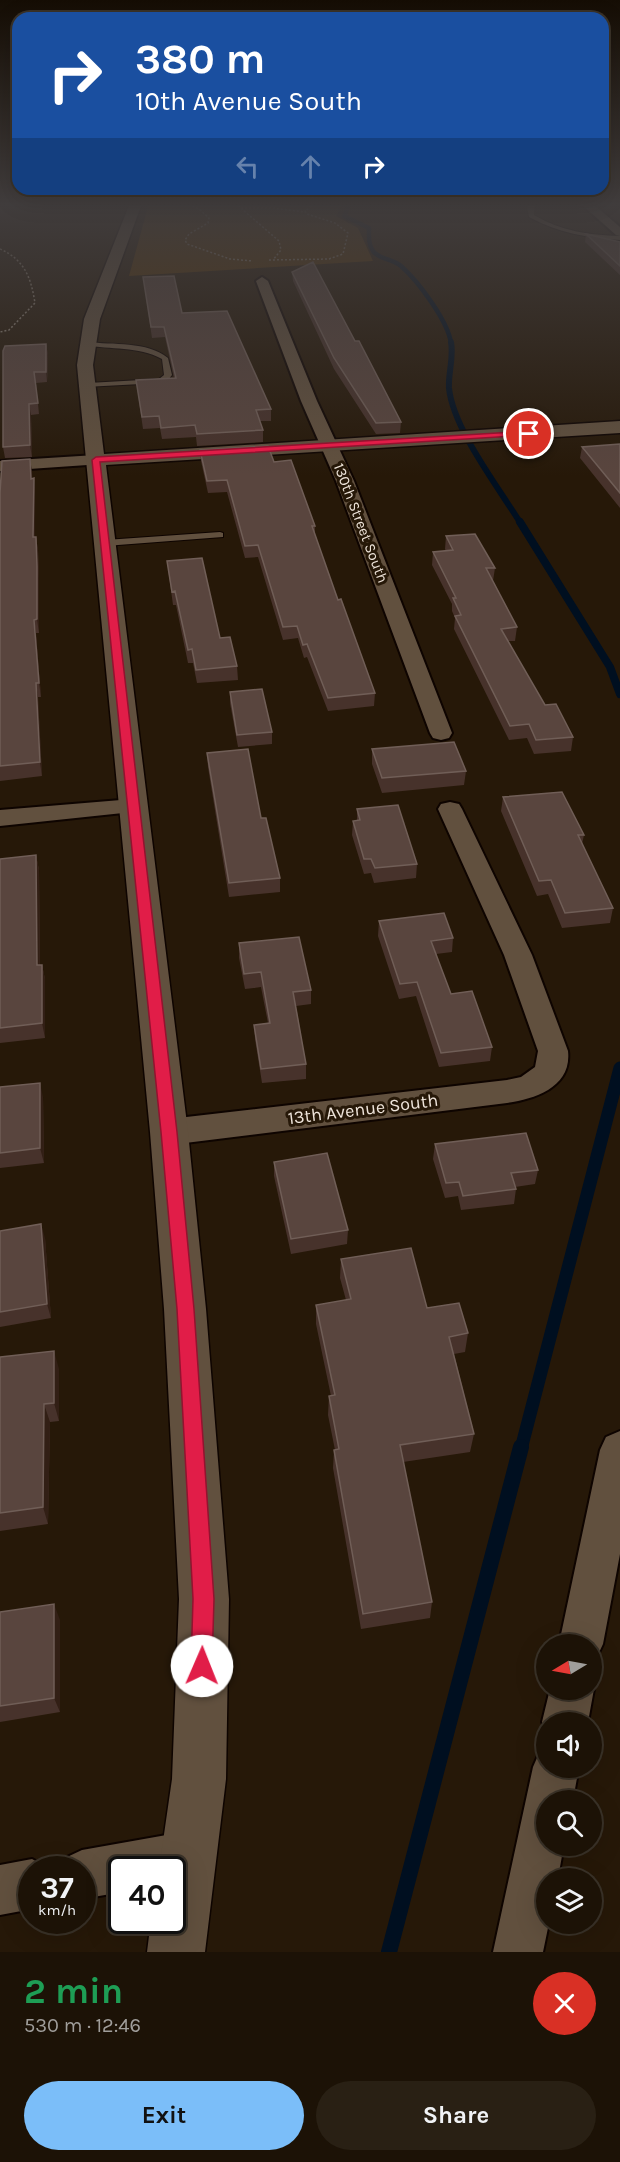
<!DOCTYPE html>
<meta charset="utf-8">
<style>
:root{--surface:#1c1206;--page:#292014;--text:#f1f3f6;--muted:#a09e9b;--line:#3a3228;--accent:#7bbef9}
body{margin:0;font-family:Karla,sans-serif;background:var(--page);color:var(--text);height:100vh;display:flex;flex-direction:column;font-size:22px;white-space:nowrap}
*{box-sizing:border-box;margin:0}
p{font-size:20px;color:var(--muted)}
.icon{flex:none;width:33px;height:33px;fill:none;stroke:currentColor;stroke-width:2;stroke-linecap:round;stroke-linejoin:round}
.map{position:relative;height:1952px;overflow:hidden}
.panel{display:flex;flex-direction:column;background:var(--surface);flex:1}
.panel>*{flex:none}
.guide{position:absolute;left:12px;top:12px;width:597px;height:183px;border-radius:18px;box-shadow:0 6px 24px #0002,0 0 0 2px var(--line);background:#1a4fa0;color:#fff;overflow:hidden}
.needle{width:39px;rotate:260deg}
.buttons{position:absolute;left:536px;top:1634px;display:grid;gap:12px}
.buttons a{display:grid;place-items:center;width:66px;height:66px;border-radius:50%;background:var(--surface);box-shadow:0 6px 24px #0002,0 0 0 2px var(--line);font-size:30px}
.speed{position:absolute;left:18px;top:1856px;display:flex;gap:12px;font-size:30px;font-weight:700;text-align:center}
.speed>*{display:grid;place-content:center;width:78px;height:78px;border-radius:50%;background:var(--surface);box-shadow:0 6px 24px #0002,0 0 0 2px var(--line);line-height:1}
.speed small{font-size:15px;font-weight:400}
.speed .limit{border:3px solid #111;border-radius:9px;background:#fff;color:#111}
.pin{position:absolute;display:grid;place-items:center;width:51px;height:51px;color:#fff;margin:-26px;border:3px solid #fff;border-radius:50%;box-shadow:0 2px 6px #0007}
.me{position:absolute;width:66px;margin:-33px;rotate:1deg;stroke-linejoin:round;filter:drop-shadow(0 0 4px #0008)}
.turn{display:flex;align-items:center;gap:21px;height:126px;padding:0 24px;font-size:27px}
.turn .icon{width:78px;height:78px;stroke-width:2.5}
.turn b{display:block;font-size:42px;line-height:51px}
.lanes{display:flex;align-items:center;height:57px;padding:0 24px;background:#0003;justify-content:center;gap:30px;direction:ltr}
.lanes .off{opacity:.35}
.round{display:grid;place-items:center;flex:none;width:63px;height:63px;border-radius:32px;background:var(--page)}
.headline{display:flex;align-items:center;justify-content:space-between;height:102px;padding:0 24px}
h1{font-size:36px;font-weight:700;line-height:45px;color:#1e9e55}
.cta{display:flex;gap:12px;margin-top:auto;padding:12px 24px}
.cta a{flex:1;height:69px;border-radius:36px;background:var(--accent);color:#111;font-size:24px;font-weight:700;line-height:69px;text-align:center}
.cta a+a{background:var(--page);color:var(--text)}
.map>svg:first-child{display:block}
.green{fill:#563303}
.lines{fill:none;stroke-linecap:round;stroke-linejoin:round}
.stream-far4{stroke:#000f20;stroke-width:4.5}
.stream-far3{stroke:#000f20;stroke-width:6}
.stream-far2{stroke:#000f20;stroke-width:8}
.stream-far1{stroke:#000f20;stroke-width:13}
.stream{stroke:#000f20;stroke-width:16}
.lane-casing{stroke:#0e0400;stroke-width:2}
.street-casing{stroke:#0e0400;stroke-width:4}
.secondary-casing{stroke:#0e0400;stroke-width:3}
.path{stroke:#918679;stroke-width:1.5;stroke-dasharray:2 2;stroke-linecap:butt}
.lane{fill:#61503e;fill-rule:evenodd}
.street{fill:#61503e;fill-rule:evenodd}
.secondary{fill:#61503e;fill-rule:evenodd}
.wall{fill:#47322b}
.shaded-wall{fill:#321f15}
.building{fill:#59453e;stroke:#705e57;stroke-width:1.5}
.route{fill:#e11d48;stroke:#92132f;stroke-width:1.5}
.labels{text-anchor:middle;dominant-baseline:central;stroke-width:6;stroke-linejoin:round;paint-order:stroke}
.far-street-label{font-size:15px;fill:#efe5db;stroke:#261808}
.street-label{font-size:18px;fill:#efe5db;stroke:#261808}
</style>
<div class="map">
<svg width="620" height="1952" viewBox="0 0 620 1952">
<rect width="100%" height="100%" fill="#261808"/>
<path class="green" d="M149,203h194l-7,13 22,12 15,33 -244,15z"/>
<g class="lines">
<path class="stream-far4" d="M350,203l-6,13 25,12c0,8 -1,16 4,23 5,8 20,8 28,15 17,15 47,55 50,77"/>
<path class="stream-far3" d="M451,342c3,16 -3,31 -2,46 4,41 50,100 72,136"/>
<path class="stream-far2" d="M520,522l90,145 10,27"/>
<path class="stream-far1" d="M521,1449l99,-381"/>
<path class="stream" d="M389,1952l132,-505"/>
<defs>
<path id="lane" d="M529,203h6l-1,12c27,16 55,20 86,21v4c-32,-2 -62,-7 -91,-23l-2,-10z
M87,342c26,3 60,-1 81,16l4,17 -4,5 -8,3 -75,4 -1,-2 4,-2 71,-4 5,-4 -2,-16c-24,-13 -51,-9 -77,-14z
M220,532l3,1v4l-118,9 -4,-3 4,-3z"/>
<path id="street" d="M580,203h12l28,24v9l-4,-1z
M262,277l6,4 49,120 37,80 98,252 -3,5 -8,2 -8,-2 -3,-5 -94,-252 -35,-80 -45,-120z
M96,455l6,1 2,4 -2,4 -102,7v-10z
M133,799l9,2 3,5 -3,5 -142,15v-16z
M450,802l9,2 3,5 70,146 36,96c4,36 -33,48 -61,52l-338,42 -11,-4 -5,-9 5,-9 11,-4 338,-39 14,-3 14,-10 3,-16 -34,-96 -66,-146 3,-5z
M620,1431v123l-17,90 -7,15 -5,3v-18h-32l41,-194 6,-13z
M591,1681l3,8 -6,33h-42v9l-4,-9 8,-33h41z
M546,1748v19h33l-6,33h-27v45h18l-6,33h-12v45h3l-6,29h-50l40,-185 7,-16z
M189,1831l17,7 7,17 -7,17 -17,7 -17,3v-13h-50v23l-40,7v-30h-22l5,-11 17,-8z
M32,1859l18,10h-18v40l-32,6v-50z"/>
<path id="secondary" d="M130,203h12l-42,116 -7,46 11,89 516,-33v12l-514,32 82,667 18,177 23,290 -3,180 -21,173h-58l4,-32h21v-51h-13l13,-90 7,-180 -15,-290 -14,-177 -73,-767 7,-46z"/>
</defs>
<use href="#lane" class="lane-casing"/>
<use href="#street" class="street-casing"/>
<use href="#secondary" class="secondary-casing"/>
<path class="path" d="M185,203l14,6 10,9 -1,5 -19,11 -4,6 2,4 43,15 23,2
M235,203l44,38 2,9 -8,10
M241,208h32l32,4
M0,249c25,11 31,29 35,54l-26,27 -9,2
M269,260l60,-1 14,-5 5,-21 -13,-10 -28,-9 -2,-3 6,-5 -3,-3"/>
<use href="#lane" class="lane"/>
<use href="#street" class="street"/>
<use href="#secondary" class="secondary"/>
</g>
<path class="wall" d="M586,234l34,8v33l-35,-33z
M292,272l63,69 46,81 -1,11 -24,1 -42,-65 -41,-88z
M143,277l39,36 89,96v12h-11l3,9v12l-66,4 -1,-9 -34,2 -2,-11 -17,1 -7,-49 38,-2 -9,-41 -13,1z
M46,344l2,11 -1,27 -11,1 3,31 -8,1 1,42 -27,1 -2,-11z
M620,444v64l-40,-50 2,-11z
M200,450l74,12 41,64v9l23,65 37,93 -1,13 -46,5 -21,-54 -3,1 -6,-20 -15,2 -25,-83 -13,1 -18,-66 -19,1 -7,-32z
M32,471v7l3,12v47h1l2,13 1,29v54h-3l5,64h-3l4,79 -42,5v-288z
M446,536l49,32 -2,13h-1l25,46 -2,14h-7l37,64 28,32 -2,14 -37,3 -7,-16 -18,2 -55,-111 1,-11 -3,-7v-7l-20,-39 1,-13 13,-1 -1,-2z
M167,561l53,77 17,28 1,14 -41,3 -4,-20h-5l-12,-58h-3z
M230,692l42,40v12l-34,3 -8,-44z
M372,749l94,22 -2,14 -82,8 -10,-29z
M207,753l54,65 19,60v14l-51,5 -21,-130z
M503,797l81,38 -2,9 31,64 -3,15 -48,5 -14,-34 -11,2 -36,-85z
M357,809l60,55 -1,14 -42,5 -3,-10 -7,1 -12,-39 1,-14h4z
M36,855l3,15 1,95h2l3,14v59l-45,5v-184z
M379,921l74,17 -1,14 -16,2 15,40 41,53 -2,14 -51,6 -23,-71 -17,3 -21,-63z
M239,943l72,47v14l-15,2 10,58v15l-44,4 -7,-44 -1,-14 14,-2 -7,-36 -16,2 -6,-31z
M0,1087l43,10 1,66 -44,5z
M435,1144l103,26 -3,14 -20,3 1,2 -2,15 -53,6 -3,-14 -13,2 -12,-39z
M274,1162l74,68 -1,14 -56,10 -17,-78z
M0,1231l45,7 6,80 -51,9z
M341,1259l127,74 -3,19 -11,2 20,80 -4,18 -67,10 29,140 -2,16 -69,11 -28,-161 1,-18h1l-7,-35 1,-19h2l-15,-72v-19l30,-5 -6,-22z
M0,1357l59,12v52l-9,1 -2,102 -48,7z
M0,1612l60,8v92l-60,10z"/>
<path class="shaded-wall" d="M46,344l2,11 -1,27 -1,-10z
M29,404l2,11 1,42 -2,-12z
M30,459l2,12 1,20 -2,-12z
M34,478l1,12v60l-2,-13z
M36,537l2,13 1,29v54l-2,-14z
M34,620l2,13 5,64 -2,-14z
M36,683l2,14 4,79 -2,-14z
M36,855l3,15 1,110 -3,-15z
M42,965l3,14v59l-3,-15z
M40,1083l3,14 1,66 -4,-15z
M41,1224l4,14 6,80 -4,-14z
M54,1351l5,18v52l-5,-18z
M44,1404l6,18 -2,102 -5,-17z
M54,1604l6,16v92l-6,-14z"/>
<path class="building" d="M586,234l34,8v24z
M313,262l42,79h4l42,81 -25,1 -42,-65 -42,-86z
M174,276l8,37 45,-2 44,98 -15,1 7,20 -66,4 -2,-9 -34,3 -2,-12 -17,1 -6,-37 40,-2 -12,-51h-13l-8,-50z
M46,344v28h-12l4,31 -9,1 1,41 -27,2v-96l2,-5z
M620,444v49l-38,-46z
M268,446l6,16 17,-2 24,66h-3l26,74 3,-1 34,94 -47,5 -21,-54 -4,1 -6,-19 -14,1 -25,-82 -13,1 -18,-66 -20,1 -7,-31z
M30,459l1,20 3,-1 -1,59h3l1,29v53l-3,1 5,63h-3l4,79 -40,4v-273l2,-32z
M475,534l20,34h-9l31,59 -16,2 44,76 11,-1 17,33 -37,3 -7,-16 -19,2 -55,-110 6,-1 -8,-17h3l-23,-46 20,-2 -7,-14z
M202,558l18,80 10,-1 7,29 -41,4 -4,-21 -4,1 -13,-59 -3,1 -5,-31z
M262,689l10,43 -35,3 -7,-43z
M454,742l12,29 -84,7 -10,-29z
M248,749l13,69h5l14,60 -51,5 -22,-130z
M562,792l22,43h-6l35,73 -48,5 -14,-33 -12,1 -36,-84z
M398,805l19,59 -42,4 -4,-9h-7l-11,-38 7,-1 -3,-11z
M36,855l1,110h5v58l-42,5v-169z
M444,913l9,25 -22,3 20,53 21,-3 20,56 -51,6 -24,-71 -17,2 -21,-63z
M299,937l12,53 -18,2 13,72 -45,5 -7,-44 16,-2 -9,-51 -17,2 -5,-31z
M40,1083v65l-40,5v-66z
M526,1133l12,37 -27,3 5,16 -53,7 -4,-14 -13,1 -11,-39z
M327,1153l21,77 -57,9 -17,-77z
M41,1224l6,80 -47,8v-81z
M411,1248l16,60 32,-5 9,30 -19,4 25,97 -74,11 32,157 -69,12 -29,-164 5,-1 -10,-53 6,-1 -19,-90 35,-6 -10,-40z
M54,1351v52l-10,1 -1,103 -43,6v-156z
M54,1604v94l-54,8v-94z"/>
<linearGradient id="sky" x2="0" y2="1"><stop stop-color="#150d04"/><stop offset="0.43" stop-color="#413d3d"/><stop offset="1" stop-color="#413d3d" stop-opacity="0"/></linearGradient>
<rect width="620" height="476" fill="url(#sky)"/>
<path class="route" d="M529,431l4,3 -2,1 -431,27 77,670 17,177 20,290 -2,67 -3,8 -7,3 -8,-3 -3,-8 2,-67 -16,-290 -16,-177 -69,-672 4,-3z"/>
<g class="labels">
<g class="far-street-label">
<text transform="translate(361 523) rotate(69)">130th Street South</text>
</g>
<g class="street-label">
<text transform="translate(363 1109) rotate(-7)">13th Avenue South</text>
</g>
</g>
</svg>
<div class="buttons">
<a><svg class="needle" viewBox="-14 -14 28 28"><path d="M0-13l5 13h-10z" fill="#e53935"/><path d="M0 13l5-13h-10z" fill="#a09e9b"/></svg></a>
<a><svg class="icon" aria-label="sound" viewBox="0 0 24 24"><path d="M4 9h4l5-4v14l-5-4H4zM17 9q2 3 0 6"/></svg></a>
<a><svg class="icon" aria-label="search" viewBox="0 0 24 24"><circle cx="10" cy="10" r="6"/><path d="M15 15l6 6"/></svg></a>
<a><svg class="icon" aria-label="layers" viewBox="0 0 24 24"><path d="M12 4l9 5-9 5-9-5zM3 14l9 5 9-5"/></svg></a>
</div>
<div class="speed"><div>37<small>km/h</small></div><div class="limit">40</div></div>
<div class="pin" style="left:529px;top:434px;background:#d93025"><svg class="icon" aria-label="arrive" viewBox="0 0 24 24"><path d="M6 21V4h12l-3 4 3 4H6"/></svg></div>
<svg class="me" style="left:202px;top:1666px" viewBox="-20 -20 40 40"><circle r="19" fill="#fff"/><path d="M0-13L10 11 0 6-10 11z" fill="#e11d48"/></svg>
<div class="guide">
<div class="turn"><svg class="icon" aria-label="right" viewBox="0 0 24 24"><path d="M7 20v-9h11M14 6l5 5-5 5"/></svg><div><b>380 m</b>10th Avenue South</div></div>
<div class="lanes"><svg class="icon off" aria-label="left" viewBox="0 0 24 24"><path d="M17 20v-9H6M10 6l-5 5 5 5"/></svg><svg class="icon off" aria-label="ahead" viewBox="0 0 24 24"><path d="M12 20V5M6 11l6-6 6 6"/></svg><svg class="icon" aria-label="right" viewBox="0 0 24 24"><path d="M7 20v-9h11M14 6l5 5-5 5"/></svg></div>
</div>
</div>
<section class="panel">
<div class="headline"><div><h1>2 min</h1><p>530 m · 12:46</p></div><a class="round" style="background:#d93025;color:#fff"><svg class="icon" aria-label="close" viewBox="0 0 24 24"><path d="M6 6l12 12M18 6L6 18"/></svg></a></div>
<div class="cta"><a>Exit</a><a>Share</a></div>
</section>
